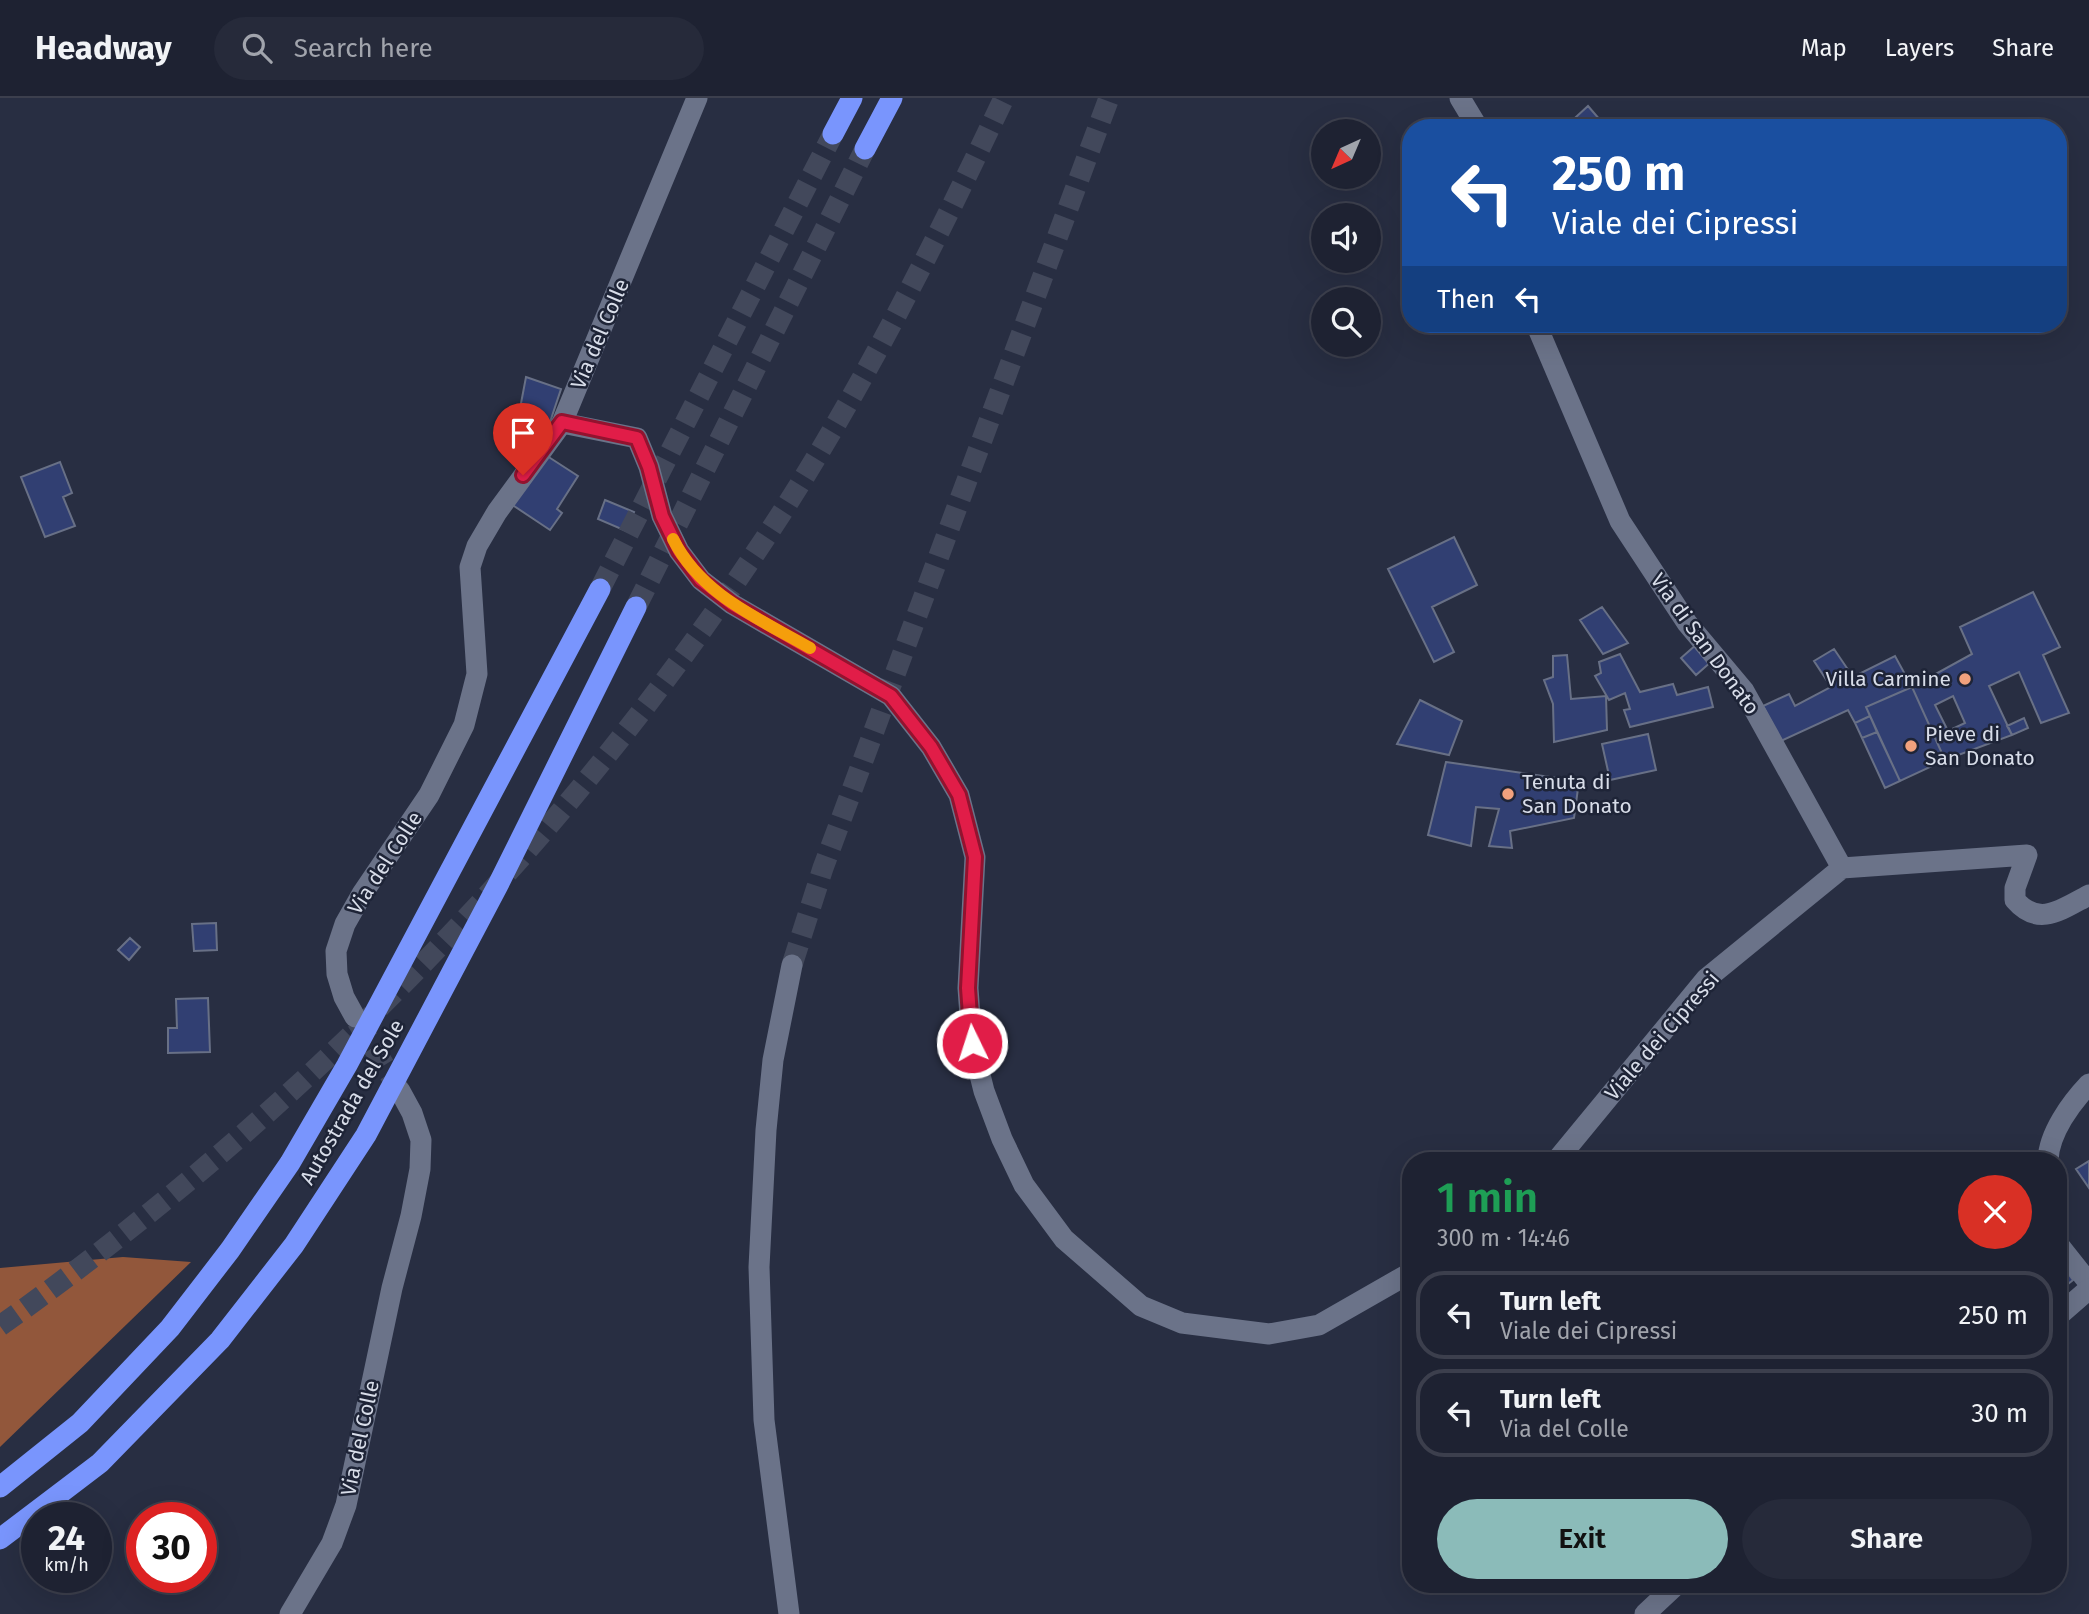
<!DOCTYPE html>
<meta charset="utf-8">
<style>
:root{--surface:#1e2232;--page:#262a3a;--text:#f1f3f6;--muted:#a1a4ac;--line:#3c3f4d;--accent:#8bbbb9}
body{margin:0;font-family:"Fira Sans",sans-serif;background:var(--page);color:var(--text);height:100vh;display:flex;flex-direction:column;font-size:26px;white-space:nowrap}
*{box-sizing:border-box;margin:0}
p{font-size:23px;color:var(--muted)}
.icon{flex:none;width:38px;height:38px;fill:none;stroke:currentColor;stroke-width:2;stroke-linecap:round;stroke-linejoin:round}
.map{position:relative;flex:1;overflow:hidden}
.side{position:absolute;left:1402px;top:1054px;width:665px;height:441px;display:flex;flex-direction:column;background:var(--surface);border-radius:28px;box-shadow:0 7px 28px #0002,0 0 0 2px var(--line)}
.side>*{flex:none}
.top-card{position:absolute;left:1402px;top:21px;width:665px;height:214px;border-radius:28px;box-shadow:0 7px 28px #0002,0 0 0 2px var(--line);background:#1a4fa0;color:#fff;overflow:hidden}
.needle{width:46px;rotate:224deg}
.tools{position:absolute;left:1311px;top:21px;display:grid;gap:14px}
.tools a{display:grid;place-items:center;width:70px;height:70px;border-radius:50%;background:var(--surface);box-shadow:0 7px 28px #0002,0 0 0 2px var(--line);font-size:35px}
.speed{position:absolute;left:21px;top:1404px;display:flex;gap:14px;font-size:35px;font-weight:700;text-align:center}
.speed>*{display:grid;place-content:center;width:91px;height:91px;border-radius:50%;background:var(--surface);box-shadow:0 7px 28px #0002,0 0 0 2px var(--line);line-height:1}
.speed small{font-size:18px;font-weight:400}
.speed .limit{border:10px solid #d22;background:#fff;color:#111}
.pin{position:absolute;display:grid;place-items:center;width:60px;height:60px;color:#fff;margin:-72px -30px;border-radius:50% 50% 50% 0;rotate:-45deg;box-shadow:0 0 7px #0007}
.pin .icon{rotate:45deg}
.me{position:absolute;width:77px;margin:-38px;rotate:356deg;stroke-linejoin:round;filter:drop-shadow(0 0 5px #0008)}
.turn{display:flex;align-items:center;gap:24px;height:147px;padding:0 35px;font-size:32px}
.turn .icon{width:91px;height:91px;stroke-width:2.5}
.turn b{display:block;font-size:49px;line-height:60px}
.then{display:flex;align-items:center;height:66px;padding:0 35px;background:#0003;gap:14px;font-size:26px}
.round{display:grid;place-items:center;flex:none;width:74px;height:74px;border-radius:37px;background:var(--page)}
.overview{display:flex;align-items:center;justify-content:space-between;height:119px;padding:0 35px}
h1{font-size:42px;font-weight:600;line-height:52px;color:#1e9e55}
.primary-button{display:flex;gap:14px;margin-top:auto;padding:14px 35px}
.primary-button a{flex:1;height:80px;border-radius:42px;background:var(--accent);color:#111;font-size:28px;font-weight:600;line-height:80px;text-align:center}
.primary-button a+a{background:var(--page);color:var(--text)}
ul{padding:0;list-style:none}
li{display:flex;align-items:center;gap:21px;height:88px;margin:0 14px 10px;padding:0 21px;border:4px solid var(--line);border-radius:28px}
li div{flex:1}
li b{display:block;font-size:26px}
li em{font-style:normal}
header{display:flex;align-items:center;gap:42px;box-sizing:border-box;height:98px;padding:0 35px;background:var(--surface);border-bottom:2px solid var(--line)}
header strong{font-size:33px}
nav{display:flex;gap:38px;margin-inline-start:auto;font-size:24px}
.search{width:490px;height:63px;background:var(--page);display:flex;align-items:center;gap:18px;box-sizing:border-box;padding:0 24px;border-radius:38px;color:var(--muted);font-size:26px}
.map>svg:first-child{display:block}
.forest{fill:#92573b}
.building{fill:#313f72;stroke:#687086;stroke-width:2;fill-rule:evenodd}
.lines{fill:none;stroke-linecap:round;stroke-linejoin:round}
.street-tunnel{stroke:#42485b;stroke-width:21;stroke-dasharray:21 10;stroke-linecap:butt}
.secondary-tunnel{stroke:#42485b;stroke-width:21;stroke-dasharray:21 10;stroke-linecap:butt}
.highway-tunnel{stroke:#42485b;stroke-width:21;stroke-dasharray:21 10;stroke-linecap:butt}
.street{stroke:#6b7389;stroke-width:21}
.secondary{stroke:#6b7389;stroke-width:21}
.highway{stroke:#7995fd;stroke-width:21}
.route-casing{stroke:#92132f;stroke-width:18}
.route{stroke:#e11d48;stroke-width:12}
.slow{stroke:#f59e0b;stroke-width:12}
.poi-dot{fill:#f1a17d;stroke:#1e2437;stroke-width:2.5}
.labels{text-anchor:middle;dominant-baseline:central;stroke-width:5;stroke-linejoin:round;paint-order:stroke}
.street-label{font-size:21px;fill:#d8dde9;stroke:#1e2437}
.poi-label{font-size:21px;fill:#d8dde9;stroke:#1e2437;text-anchor:start}
</style>
<header>
<strong>Headway</strong>
<div class="search"><svg class="icon" aria-label="search" viewBox="0 0 24 24"><circle cx="10" cy="10" r="6"/><path d="M15 15l6 6"/></svg>Search here</div>
<nav><a>Map</a><a>Layers</a><a>Share</a></nav>
</header>
<div class="map">
<svg width="2089" height="1516" viewBox="0 0 2089 1516">
<rect width="100%" height="100%" fill="#282e42"/>
<path class="forest" d="M123,1159l68,5 -191,185v-179z"/>
<path class="building" d="M1588,8l19,22h-12l-5,-5 -5,5h-21z
M526,279l35,12 -13,39 -30,-9z
M512,331l2,11 -14,3 -2,-12z
M544,356l34,22 -21,33 5,4 -12,17 -39,-26z
M60,364l12,31 -9,4 12,29 -30,11 -24,-60z
M605,402l29,12 -8,19 -28,-12z
M1454,439l23,48 -45,22 22,45 -20,10 -46,-93z
M2033,494l27,55 -17,8 26,58 -28,10 -22,-51 -30,14 23,49 -67,25 -33,-73 60,-33 -12,-27zM1953,598l12,27 -17,8 -13,-26z
M1602,509l26,36 -25,11 -23,-34z
M1697,546l15,17 -16,14 -15,-17z
M1834,551l19,28 42,-21 17,31 -46,20 4,9 -15,7 -7,-13 -67,31 -18,-35 26,-12 6,12 36,-19 -17,-26z
M1620,556l20,38 33,-8 4,11 31,-8 5,20 -83,20 -6,-17 6,-1 -5,-16 -16,7 -14,-24 6,-3 -2,-11z
M1567,557l4,44 35,-3 1,34 -53,12 -1,-38 -9,-24 9,-3v-21z
M1912,589l33,73 -45,21 -34,-74z
M1420,602l42,21 -13,34 -52,-11z
M1870,618l7,16 -15,6 -7,-15z
M2024,620l4,10 -16,7 -5,-9z
M1877,634l23,49 -15,7 -23,-50z
M1648,636l8,36 -46,10 -8,-36z
M1446,664l133,19 -5,37 -64,13 2,17 -23,-2 10,-37 -23,-2 -5,39 -43,-11z
M216,825l1,27 -23,1 -2,-27z
M130,840l10,9 -11,13 -11,-10z
M208,900l2,54 -42,1v-25h9l-1,-29z
M2089,1063v27l-13,-19z
M2058,1162l15,20 -15,12z"/>
<g class="lines">
<path class="street-tunnel" d="M357,923l43,70"/>
<path class="secondary-tunnel" d="M792,867l31,-97 286,-770"/>
<path class="highway-tunnel" d="M600,491l233,-455
M636,509l229,-458
M0,1228c307,-218 574,-492 779,-809 86,-133 157,-276 225,-419"/>
<path class="street" d="M1460,0l18,30
M1536,226l84,197 67,102 57,68 98,177 185,-13 -12,33v12c24,28 47,9 74,-5
M562,325l75,15 12,29 13,49 17,35 22,29 31,24 159,92 40,51 28,48 16,62 -7,131 4,55 12,48 18,48 22,46 40,54 77,67 41,17 87,11 50,-9 91,-52
M355,919l-11,-20 -7,-23 -1,-23 9,-27 17,-30 67,-99 35,-70 13,-51 -7,-107 7,-21 20,-34 65,-89 135,-325
M1557,1062l149,-181 136,-111
M2048,1062c1,-27 23,-57 41,-76
M2058,1146l31,39
M290,1516l42,-71 14,-38 46,-217 19,-72 9,-47 1,-29 -9,-27 -12,-22"/>
<path class="secondary" d="M2058,1218l31,-27
M789,1516l-25,-194 -5,-153 7,-137 7,-70 19,-95
M1645,1516l32,-30"/>
<path class="highway" d="M833,36l19,-36
M865,51l27,-51
M0,1389l80,-64 90,-95 60,-78 60,-87 57,-98 253,-476
M0,1441l100,-76 120,-123 74,-95 72,-110 132,-250 138,-278"/>
</g>
<g class="lines">
<defs>
<path id="route" d="M523,377l39,-53 75,16 12,29 13,49 17,35 22,29 31,24 159,92 40,51 28,48 16,62 -7,131 4,55"/>
</defs>
<use href="#route" class="route-casing"/>
<use href="#route" class="route"/>
<path class="slow" d="M673,441c28,56 85,79 137,109"/>
</g>
<g class="poi-dot">
<circle cx="1965" cy="581" r="7"/>
<circle cx="1911" cy="648" r="7"/>
<circle cx="1508" cy="696" r="7"/>
</g>
<g class="labels">
<g class="street-label">
<text transform="translate(600 236) rotate(-67)">Via del Colle</text>
<text transform="translate(1705 546) rotate(54)">Via di San Donato</text>
<text transform="translate(385 765) rotate(-57)">Via del Colle</text>
<text transform="translate(1662 938) rotate(-49)">Viale dei Cipressi</text>
<text transform="translate(352 1004) rotate(-60)">Autostrada del Sole</text>
<text transform="translate(360 1340) rotate(-78)">Via del Colle</text>
</g>
<g class="poi-label">
<text x="1951" y="581" text-anchor="end">Villa Carmine</text>
<text x="1925" y="636">Pieve di<tspan x="1925" dy="24">San Donato</tspan></text>
<text x="1522" y="684">Tenuta di<tspan x="1522" dy="24">San Donato</tspan></text>
</g>
</g>
</svg>
<div class="tools">
<a><svg class="needle" viewBox="-14 -14 28 28"><path d="M0-13l5 13h-10z" fill="#e53935"/><path d="M0 13l5-13h-10z" fill="#a1a4ac"/></svg></a>
<a><svg class="icon" aria-label="sound" viewBox="0 0 24 24"><path d="M4 9h4l5-4v14l-5-4H4zM17 9q2 3 0 6"/></svg></a>
<a><svg class="icon" aria-label="search" viewBox="0 0 24 24"><circle cx="10" cy="10" r="6"/><path d="M15 15l6 6"/></svg></a>
</div>
<div class="speed"><div>24<small>km/h</small></div><div class="limit">30</div></div>
<div class="pin" style="left:523px;top:377px;background:#d93025"><svg class="icon" aria-label="arrive" viewBox="0 0 24 24"><path d="M6 21V4h12l-3 4 3 4H6"/></svg></div>
<svg class="me" style="left:972px;top:945px" viewBox="-20 -20 40 40"><circle r="17" fill="#e11d48" stroke="#fff" stroke-width="3"/><path d="M0-11L8 9 0 5-8 9z" fill="#fff"/></svg>
<div class="top-card">
<div class="turn"><svg class="icon" aria-label="left" viewBox="0 0 24 24"><path d="M17 20v-9H6M10 6l-5 5 5 5"/></svg><div><b>250 m</b>Viale dei Cipressi</div></div>
<div class="then">Then<svg class="icon" aria-label="left" viewBox="0 0 24 24"><path d="M17 20v-9H6M10 6l-5 5 5 5"/></svg></div>
</div>
<section class="side">
<div class="overview"><div><h1>1 min</h1><p>300 m · 14:46</p></div><a class="round" style="background:#d93025;color:#fff"><svg class="icon" aria-label="close" viewBox="0 0 24 24"><path d="M6 6l12 12M18 6L6 18"/></svg></a></div>
<ul>
<li><svg class="icon" aria-label="left" viewBox="0 0 24 24"><path d="M17 20v-9H6M10 6l-5 5 5 5"/></svg><div><b>Turn left</b><p>Viale dei Cipressi</p></div><em>250 m</em></li>
<li><svg class="icon" aria-label="left" viewBox="0 0 24 24"><path d="M17 20v-9H6M10 6l-5 5 5 5"/></svg><div><b>Turn left</b><p>Via del Colle</p></div><em>30 m</em></li>
</ul>
<div class="primary-button"><a>Exit</a><a>Share</a></div>
</section>
</div>
